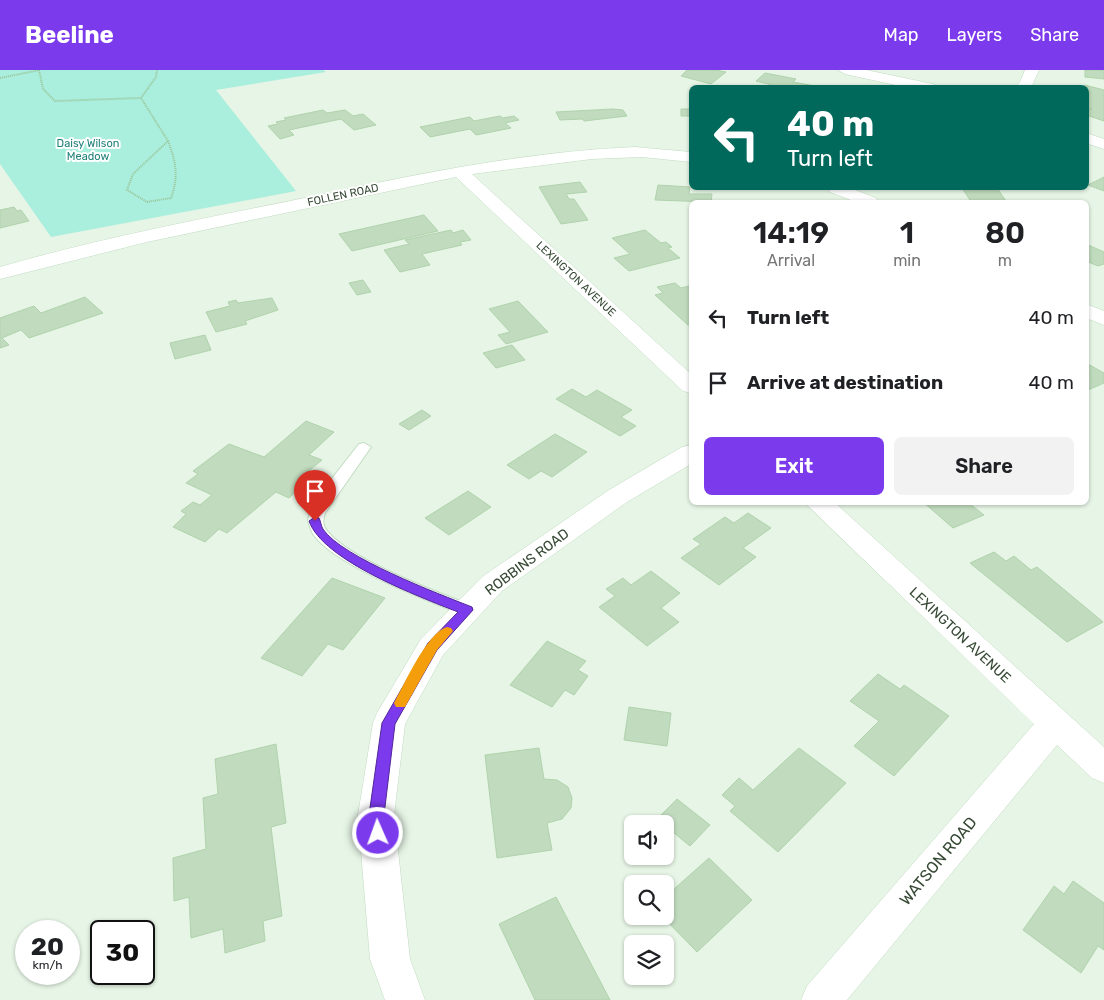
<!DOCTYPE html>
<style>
:root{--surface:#fff;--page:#f2f2f2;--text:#202124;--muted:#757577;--accent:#7c3aed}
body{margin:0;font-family:Rubik,sans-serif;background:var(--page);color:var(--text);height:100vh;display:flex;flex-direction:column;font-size:19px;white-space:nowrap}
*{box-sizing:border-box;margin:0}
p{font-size:16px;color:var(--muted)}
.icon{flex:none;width:28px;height:28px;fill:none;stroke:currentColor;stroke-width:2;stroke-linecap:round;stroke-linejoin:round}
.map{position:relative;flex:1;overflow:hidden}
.sheet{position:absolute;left:689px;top:130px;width:400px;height:305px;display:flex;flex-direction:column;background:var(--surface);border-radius:8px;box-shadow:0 1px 4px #0004}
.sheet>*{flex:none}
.hud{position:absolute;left:689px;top:15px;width:400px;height:105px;border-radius:8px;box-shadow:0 1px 4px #0004;background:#00695c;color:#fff;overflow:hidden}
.tools{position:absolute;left:624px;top:745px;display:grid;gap:10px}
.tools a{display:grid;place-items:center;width:50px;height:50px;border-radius:8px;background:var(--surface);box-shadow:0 1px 4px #0004;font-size:25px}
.speed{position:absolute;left:15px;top:850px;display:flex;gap:10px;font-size:25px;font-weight:700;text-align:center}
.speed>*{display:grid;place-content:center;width:65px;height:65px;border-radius:50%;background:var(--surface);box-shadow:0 1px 4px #0004;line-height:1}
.speed small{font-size:12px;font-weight:400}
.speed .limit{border:2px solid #111;border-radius:8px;background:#fff;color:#111}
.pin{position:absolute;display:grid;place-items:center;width:42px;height:42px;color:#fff;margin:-51px -21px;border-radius:50% 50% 50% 0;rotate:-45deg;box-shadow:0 0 5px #0007}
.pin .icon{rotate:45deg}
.me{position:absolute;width:55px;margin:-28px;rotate:358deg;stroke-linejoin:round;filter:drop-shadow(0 0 4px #0008)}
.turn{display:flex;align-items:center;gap:18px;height:105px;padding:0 15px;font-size:22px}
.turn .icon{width:65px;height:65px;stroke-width:2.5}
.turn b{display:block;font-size:35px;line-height:42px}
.eta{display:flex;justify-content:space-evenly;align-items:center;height:85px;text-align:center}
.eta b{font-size:30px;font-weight:600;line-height:35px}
.primary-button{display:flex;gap:10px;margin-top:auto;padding:10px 15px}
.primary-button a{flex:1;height:58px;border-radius:8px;background:var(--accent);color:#fff;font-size:20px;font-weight:600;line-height:58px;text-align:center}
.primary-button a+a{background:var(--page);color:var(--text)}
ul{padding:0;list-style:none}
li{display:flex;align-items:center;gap:15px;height:65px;padding:0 15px}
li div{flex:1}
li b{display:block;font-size:19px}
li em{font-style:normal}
header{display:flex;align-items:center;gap:30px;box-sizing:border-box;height:70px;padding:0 25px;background:var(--accent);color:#fff}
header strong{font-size:24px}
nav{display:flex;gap:28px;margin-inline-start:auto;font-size:18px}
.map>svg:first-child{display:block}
.green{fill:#aed}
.building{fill:#c0dbbd;stroke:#b0d3ac}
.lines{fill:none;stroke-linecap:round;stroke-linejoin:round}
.service-casing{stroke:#c2dcc1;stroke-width:2}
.minor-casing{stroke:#c2dcc1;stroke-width:1}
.path{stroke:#99c597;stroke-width:2;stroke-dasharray:1 1;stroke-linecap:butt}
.service{fill:#fff;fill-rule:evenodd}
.minor{fill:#fff;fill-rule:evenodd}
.route{fill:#7c3aed;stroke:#51269a}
.slow{fill:#f59e0b}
.labels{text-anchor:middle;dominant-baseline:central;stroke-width:4;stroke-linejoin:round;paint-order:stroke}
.far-park-label{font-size:11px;fill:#21817a;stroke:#fff}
.far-street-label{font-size:11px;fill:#364934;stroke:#fff}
.street-label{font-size:14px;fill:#364934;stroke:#fff}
.near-street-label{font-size:16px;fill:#364934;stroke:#fff}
</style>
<header>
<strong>Beeline</strong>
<nav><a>Map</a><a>Layers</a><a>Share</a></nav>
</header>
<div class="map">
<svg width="1104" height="930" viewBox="0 0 1104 930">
<rect width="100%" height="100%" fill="#e6f5e6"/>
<path class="green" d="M0,0h323l3,2 -110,18 80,101 -245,46 -51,-73z"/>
<path class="building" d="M687,0h28l11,2 -15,12 -30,-8z
M1085,0h19v9l-19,-2z
M765,3l31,6 -3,3 22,4 -31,2 -28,-7z
M1085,15l19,5v31l-18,-6v-4l6,-2 -6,-2v-10l5,-4 -5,-1v-4h-4z
M613,39l10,1 4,6 -43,5 -1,-2 -23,1 -4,-8z
M681,39h10v7h-10z
M323,40l4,3 18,-3 8,6 10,-2 13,11 -22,5 -13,-11 -52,11 5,5 -14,4 -12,-13 10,-2 -2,-2 10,-2 -2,-2z
M500,46l3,2 11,-2 5,4 -14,3 6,5 -35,7 -6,-6 -40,8 -10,-10 50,-10 4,4z
M1104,107v14l-16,-6z
M580,112l7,10 -21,2 3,5h5l14,21 -27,4 -22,-37z
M658,115l32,2 -1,7h23l-1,8 -56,-2z
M962,118h35l9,13 -31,1 -5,-2z
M14,137l3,4 4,-1 8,11 -29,7v-18z
M424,145l14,16 -86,20 -13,-17z
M451,160l2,3 10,-3 8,10 -11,2 2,3 -40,9 8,11 -30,7 -16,-22 25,-6 -4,-4z
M645,160l16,13 5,-1 6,5 -4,1 12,10 -51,13 -15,-13 16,-4 -18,-16z
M1086,174l18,8v12l-6,2 -12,-5z
M363,210l8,12 -14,3 -8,-12z
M675,213l6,5 8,-2 2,2v36l-3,1 -33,-30 8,-2 -6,-6z
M85,227l18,16 -74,25 -8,-8 -19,8 7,7 -9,3v-30l34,-12 7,7z
M272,228l6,12 -33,11 2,3 -31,8 -10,-20 24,-6 -2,-4 8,-2 2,3z
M518,231l30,31 -42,12 -8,-9 12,-3 -21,-23z
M205,265l6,15 -36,9 -5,-16z
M512,275l13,15 -29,8 -13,-15z
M1086,293l18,10v10l-16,7 -2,-1z
M572,319l14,8 11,-7 35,20 -11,7 15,9 -16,10 -64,-37z
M422,340l9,6 -22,14 -10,-6z
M306,351l28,11 -25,23 13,5 -21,17 7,3 -19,18 -13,-6 -49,41 -8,-4 -14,13 -32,-15 13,-13 -5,-3 12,-9 7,3 12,-10 -26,-12 12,-9 -5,-3 36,-27 35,13z
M555,364l32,18 -35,25 -11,-6 -12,8 -22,-14z
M468,421l23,16 -42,28 -24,-17z
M923,432h51l-4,2 14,11 -31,13z
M748,443l23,15 -28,20 13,9 -37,28 -38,-27 20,-14 -8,-5 32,-22 9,6z
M994,482l12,9 8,-5 17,14 6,-3 66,55 -36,20 -97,-79z
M651,501l29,22 -19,15 18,14 -32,24 -48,-39 16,-11 -9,-7 17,-11 8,7z
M332,508l53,20 -42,52 -15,-6 -26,32 -41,-18z
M547,571l39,20 -8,9 10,6 -14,19 -9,-5 -13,17 -42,-22z
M878,604l22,15 4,-4 45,31 -55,60 -40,-30 25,-25 -29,-20z
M629,637l42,6 -4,33 -43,-6z
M276,674l10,79 -15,4 11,89 -19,5 2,20 -40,12 -2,-24 -32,9 -2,-41 -15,4 -1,-43 33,-9 -3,-51 15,-4 -3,-35z
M539,678l5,31 13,1 11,7 4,11 -1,10 -9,11 -15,4 5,27 -55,8 -12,-103z
M799,678l47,35 -68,69 -48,-41 5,-5 -13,-11 17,-17 14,12z
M677,729l33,26 -20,21 -33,-27z
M709,788l43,42 -55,52 -35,-36h3v-19z
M1073,811l31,22v47l-6,-4 -17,27 -58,-43 31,-44 10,8z
M556,827l54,103h-75l-36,-76z"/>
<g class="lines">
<defs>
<path id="service" d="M364,373l7,4 -46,66c-2,7 -3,12 2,18 25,30 108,60 146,75l2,4 -2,4 -6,2 -6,-2c-35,-14 -127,-49 -148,-80 -2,-4 -4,-9 -5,-14l2,-7 13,-23 36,-46z"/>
<path id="minor" d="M838,0h28l67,14 7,4h-31l-64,-14z
M1025,0h14l-8,18h-17l6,-6z
M1086,63l18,6v10l-18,-6z
M635,77l56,5v10l-49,-5 -50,2 -120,15 219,200v19l-8,-2 -227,-214 -309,65 -147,37v-12c97,-28 196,-47 295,-67 113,-24 225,-48 340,-53z
M827,118h23l26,10 3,4h-23l-26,-10z
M1086,234l18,7v14l-18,-7z
M691,375v19l-64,38 -125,89 -59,64 -38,69 -11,91 16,144 15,41h-40l-15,-41 -12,-144 15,-92 4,-10 44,-74 61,-62 127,-87 73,-43z
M804,432h30l270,245v36l-12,-5 -35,-33 -210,255h-46l6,-14 227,-262z"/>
</defs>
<use href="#service" class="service-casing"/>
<use href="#minor" class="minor-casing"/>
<path class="path" d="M39,0l4,19 12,12 86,-3 15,-21 1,-7
M0,8l40,-8
M141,28l27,43
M168,71c8,21 11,35 3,57l-24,4 -20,-12 6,-16z"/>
<use href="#service" class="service"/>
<use href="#minor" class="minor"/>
</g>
<path class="route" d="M315,447l4,1c2,4 2,8 4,11 18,28 116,65 149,78l1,3 -36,40 -42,74 -11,91 2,18 -3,5 -5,2 -5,-2 -4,-23 13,-92 46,-80 30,-31c-38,-15 -135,-51 -149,-91z"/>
<path class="slow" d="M447,557l4,1 2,3 -16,19 -32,57h-9l-2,-4 2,-4c10,-18 31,-66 51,-72z"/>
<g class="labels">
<g class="far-park-label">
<text x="88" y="73">Daisy Wilson<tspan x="88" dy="13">Meadow</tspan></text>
</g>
<g class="far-street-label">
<text transform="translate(343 125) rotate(-12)">FOLLEN ROAD</text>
<text transform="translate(576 209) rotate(43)">LEXINGTON AVENUE</text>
</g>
<g class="street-label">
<text transform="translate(527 492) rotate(-37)">ROBBINS ROAD</text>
<text transform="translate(960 565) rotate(43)">LEXINGTON AVENUE</text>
</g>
<g class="near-street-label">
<text transform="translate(938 791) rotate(-50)">WATSON ROAD</text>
</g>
</g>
</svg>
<div class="tools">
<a><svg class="icon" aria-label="sound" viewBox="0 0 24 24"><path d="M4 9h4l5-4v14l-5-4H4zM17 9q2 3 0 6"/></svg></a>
<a><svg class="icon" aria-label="search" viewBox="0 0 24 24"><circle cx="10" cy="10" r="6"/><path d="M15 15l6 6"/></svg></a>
<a><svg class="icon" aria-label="layers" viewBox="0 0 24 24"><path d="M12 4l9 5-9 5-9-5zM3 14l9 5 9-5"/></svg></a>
</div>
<div class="speed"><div>20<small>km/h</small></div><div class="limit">30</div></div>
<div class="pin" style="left:315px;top:451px;background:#d93025"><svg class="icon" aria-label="arrive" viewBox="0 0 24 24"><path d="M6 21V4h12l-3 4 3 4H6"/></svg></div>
<svg class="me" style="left:378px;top:763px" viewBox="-20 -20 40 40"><circle r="17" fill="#7c3aed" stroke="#fff" stroke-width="3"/><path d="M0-11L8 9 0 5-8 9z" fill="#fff"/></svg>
<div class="hud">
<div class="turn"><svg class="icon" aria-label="left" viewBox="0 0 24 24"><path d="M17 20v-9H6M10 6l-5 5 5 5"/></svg><div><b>40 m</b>Turn left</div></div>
</div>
<section class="sheet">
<div class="eta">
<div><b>14:19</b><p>Arrival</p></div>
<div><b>1</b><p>min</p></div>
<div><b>80</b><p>m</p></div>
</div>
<ul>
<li><svg class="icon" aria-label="left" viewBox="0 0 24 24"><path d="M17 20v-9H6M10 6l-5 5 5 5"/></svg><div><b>Turn left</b></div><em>40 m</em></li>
<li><svg class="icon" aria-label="arrive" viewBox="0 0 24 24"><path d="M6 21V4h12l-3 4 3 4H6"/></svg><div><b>Arrive at destination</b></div><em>40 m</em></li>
</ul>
<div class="primary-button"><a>Exit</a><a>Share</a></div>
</section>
</div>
